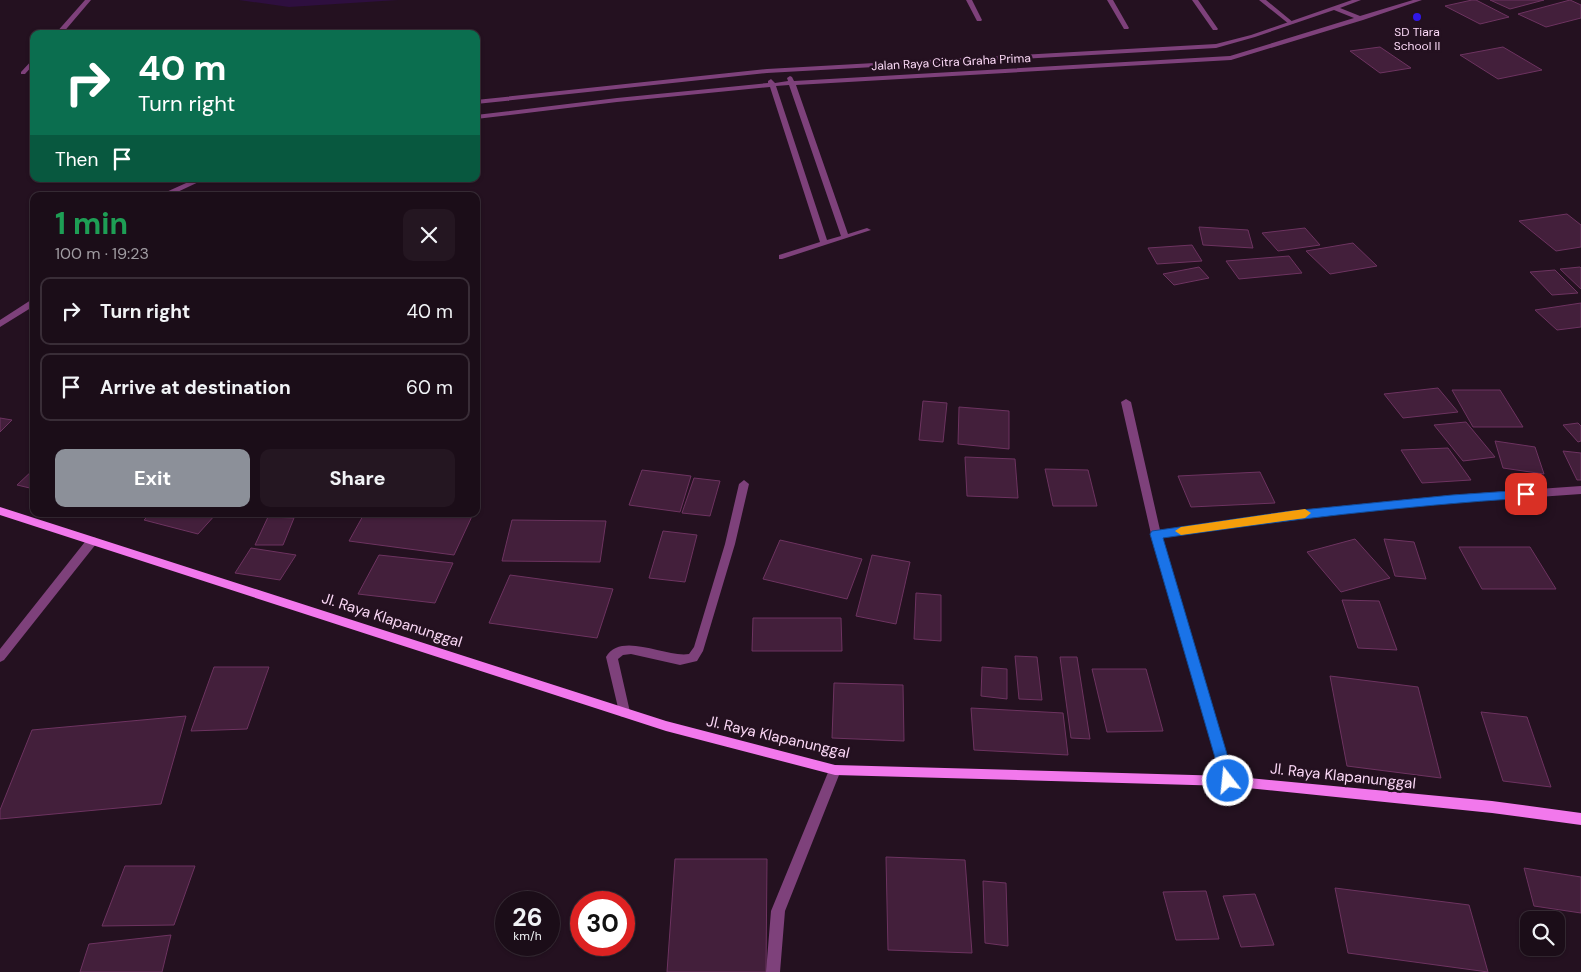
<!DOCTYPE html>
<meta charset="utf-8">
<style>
:root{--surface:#1b0d18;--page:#241621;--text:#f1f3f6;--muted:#a09ca2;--line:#392d37;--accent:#8c9099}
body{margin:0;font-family:"DM Sans",sans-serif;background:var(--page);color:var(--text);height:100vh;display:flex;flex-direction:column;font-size:19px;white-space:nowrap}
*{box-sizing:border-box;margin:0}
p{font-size:16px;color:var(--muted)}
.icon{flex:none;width:28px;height:28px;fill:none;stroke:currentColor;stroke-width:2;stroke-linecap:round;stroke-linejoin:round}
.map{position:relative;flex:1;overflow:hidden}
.side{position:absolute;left:30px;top:192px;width:450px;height:325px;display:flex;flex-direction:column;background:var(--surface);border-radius:10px;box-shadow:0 1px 4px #0004,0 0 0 1px var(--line)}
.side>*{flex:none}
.top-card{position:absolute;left:30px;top:30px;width:450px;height:152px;border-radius:10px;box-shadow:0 1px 4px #0004,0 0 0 1px var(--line);background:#0b6e4f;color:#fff;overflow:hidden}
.fabs{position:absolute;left:1520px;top:911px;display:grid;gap:10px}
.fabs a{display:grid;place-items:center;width:45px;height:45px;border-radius:10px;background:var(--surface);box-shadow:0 1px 4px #0004,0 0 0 1px var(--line);font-size:25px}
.speed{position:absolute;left:495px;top:891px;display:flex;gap:10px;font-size:25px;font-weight:700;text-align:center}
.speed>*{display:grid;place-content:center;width:65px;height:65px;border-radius:50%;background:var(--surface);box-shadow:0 1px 4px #0004,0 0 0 1px var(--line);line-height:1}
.speed small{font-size:12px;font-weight:400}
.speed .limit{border:8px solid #d22;background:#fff;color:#111}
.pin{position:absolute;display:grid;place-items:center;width:42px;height:42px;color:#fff;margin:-21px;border-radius:10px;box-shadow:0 2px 8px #0006}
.me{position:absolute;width:55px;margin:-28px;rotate:344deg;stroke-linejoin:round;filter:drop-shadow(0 0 4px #0008)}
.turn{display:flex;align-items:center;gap:18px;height:105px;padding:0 25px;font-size:22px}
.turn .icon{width:65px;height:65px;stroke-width:2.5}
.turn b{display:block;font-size:35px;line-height:42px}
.then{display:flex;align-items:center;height:48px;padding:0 25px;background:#0003;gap:10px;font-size:19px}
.round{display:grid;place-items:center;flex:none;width:52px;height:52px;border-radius:10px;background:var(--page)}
.overview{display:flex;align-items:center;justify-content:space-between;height:85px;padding:0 25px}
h1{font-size:30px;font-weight:700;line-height:38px;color:#1e9e55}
.action{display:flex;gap:10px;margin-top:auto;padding:10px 25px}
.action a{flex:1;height:58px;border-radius:10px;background:var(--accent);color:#fff;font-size:20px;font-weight:700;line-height:58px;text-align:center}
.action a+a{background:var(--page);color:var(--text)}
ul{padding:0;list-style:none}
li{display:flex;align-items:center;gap:15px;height:68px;margin:0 10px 8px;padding:0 15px;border:2px solid var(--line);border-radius:10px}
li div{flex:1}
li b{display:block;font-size:19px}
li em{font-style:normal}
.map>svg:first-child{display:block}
.water{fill:#2e0f3f}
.building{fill:#431f3b;stroke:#6d3360}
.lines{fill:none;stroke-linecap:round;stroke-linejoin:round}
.lane{fill:#7e417b;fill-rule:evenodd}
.street{fill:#7e417b;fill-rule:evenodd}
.secondary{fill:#f278ec;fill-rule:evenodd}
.route{fill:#1a73e8;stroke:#114b97}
.slow{fill:#f59e0b}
.poi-dot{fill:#3017e8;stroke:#241120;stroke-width:2}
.labels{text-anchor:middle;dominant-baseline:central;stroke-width:5;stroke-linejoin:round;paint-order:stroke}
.far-poi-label{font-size:12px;fill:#fbd8f6;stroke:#241120}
.far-street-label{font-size:12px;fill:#fbd8f6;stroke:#241120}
.street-label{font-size:15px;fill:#fbd8f6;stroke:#241120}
</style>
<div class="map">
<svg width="1581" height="972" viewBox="0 0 1581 972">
<rect width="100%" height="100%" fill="#241120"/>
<path class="water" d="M239,0h159l-109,7z"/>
<path class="building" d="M1472,0h4l33,17 -29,7 -35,-18z
M1490,0h54l-34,9z
M1570,0l11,5v13l-35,9 -28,-13z
M1380,47l31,21 -31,5 -30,-22z
M1503,47l39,23 -44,9 -38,-24z
M1567,214l14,11v22l-25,4 -37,-30z
M1199,227l49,3 5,18 -50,-3z
M1305,228l15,17 -42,6 -16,-18z
M1353,243l24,23 -47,8 -24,-23z
M1192,245l10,16 -45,3 -9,-16z
M1289,256l13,17 -63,6 -13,-18z
M1199,267l10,11 -35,7 -11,-11z
M1580,267l1,1v21l-21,-20z
M1555,270l23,23 -26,2 -22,-23z
M1581,303v24l-24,3 -22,-20z
M1438,388l20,24 -55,6 -19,-24z
M1452,390h48l23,37h-50z
M923,401l24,2 -4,39 -24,-2z
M959,407l50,4v38l-51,-5z
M0,418l12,2 -12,12z
M1466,422l29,35 -32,4 -29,-36z
M1578,423l3,3v15l-3,1 -15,-17z
M1495,441l40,6 9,27 -41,-6z
M1448,448l23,32 -49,3 -21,-33z
M1563,451l18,2v27h-4z
M965,457l50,2 3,39 -51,-2z
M34,469v20l-17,-4z
M1045,469l43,1 9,36h-44z
M642,470l49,6 -11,36 -51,-7z
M1260,472l15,31 -84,4 -13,-31z
M694,478l26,3 -10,35 -28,-3z
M150,514h66l-18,20 -54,-14z
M364,514h109l-19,41 -105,-14z
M268,517l26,1 -11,27h-28z
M512,520l94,1 -6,41 -98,-1z
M663,531l34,4 -12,47 -36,-4z
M1355,539l35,39 -49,14 -34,-40z
M1384,539l30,3 12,37 -31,-3z
M780,540l82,19 -15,40 -84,-20z
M1459,547h71l26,42h-74z
M251,548l45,7 -16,25 -45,-7z
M379,555l74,8 -18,40 -77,-9z
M872,555l38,7 -14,62 -40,-8z
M510,575l103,14 -16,49 -108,-15z
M916,593l25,2v46l-27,-2z
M1342,600l37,1 18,49 -39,-2z
M753,618h88l1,33h-90z
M1015,656l22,1 5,43 -23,-1z
M1060,657h17l13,82 -19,-1z
M214,667h55l-22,62 -56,2z
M982,667l25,2v30l-26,-3z
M1092,669h54l17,62 -56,1z
M1330,676l88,11 23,91 -94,-12z
M834,683l69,2 1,56 -72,-3z
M971,708l92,5 5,42 -94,-5z
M1481,712l46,5 24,70 -48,-6z
M186,716l-25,88 -161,15v-9l32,-80z
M886,857l79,3 7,93 -84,-3z
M675,859h92l-1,113h-99z
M125,866h70l-21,59 -72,1z
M1524,868l57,9v36l-47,-7z
M983,881l23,2 2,63 -23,-3z
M1335,888l134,17 19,67 -140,-19z
M1206,891l13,48 -43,1 -13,-48z
M1255,894l19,51 -33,2 -18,-51z
M171,935l-9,37h-82l9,-28z"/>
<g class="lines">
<path class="lane" d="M1259,0h7l28,23 -5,1z
M92,537l4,1 1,3 -1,3 -92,116 -4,2v-13l88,-111z"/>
<path class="street" d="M85,0h6l-29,34h-7z
M966,0h6l10,20 -1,1h-4z
M1107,0h6l16,28 -1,1h-4z
M1192,0h6l20,29 -1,1h-4z
M1352,0h9l-21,8 20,8 53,-16h9l-59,20 -132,40 -435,25 52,149 19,-6 4,2 -89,29h-3v-4l41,-13 -50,-155 -153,15 -141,17v-4l141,-17 151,-15v-2l3,-2 4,4 13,-2 -1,-3 3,-2 2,1 2,4 436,-25 124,-38 -20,-8 -79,27 -39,11 -449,25 -291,31v-4l291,-31 449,-25 35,-9zM789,85l52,151 -14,4 -51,-154z
M34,58v6l-9,10h-4v-2z
M195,179h10l-34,16h-3l-4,-2z
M31,300h3v6l-34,21v-7z
M1126,399l5,3 29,128 131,-19 161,-16 129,-9v8l-129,9 -161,16 -129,18 72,244 -2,4 -4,1 -4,-1 -2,-4 -71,-247 -30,-132z
M744,480l5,4 -14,60 -32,107 -6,10 -17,4 -49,-11 -8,1 -5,4 12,53 -2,4 -4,1 -4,-1 -14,-59c15,-26 60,1 83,-3l5,-7 31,-103 14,-60z
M835,765l4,1 2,4 -56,141 -5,61h-14l5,-61 58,-141 2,-4z"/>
<path class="secondary" d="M0,507l666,214 169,44 393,11 264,25 89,12v12l-89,-12 -264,-27 -393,-11 -169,-44 -666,-216z"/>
</g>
<path class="route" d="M1526,490l5,4 -5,4c-122,8 -242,22 -363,40l72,243 -2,4 -5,2 -5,-2 -73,-251 2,-3 139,-20 161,-16z"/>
<path class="slow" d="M1305,509l6,4 -6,5 -124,17 -6,-4 6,-4z"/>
<circle class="poi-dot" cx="1417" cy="17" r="5"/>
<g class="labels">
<g class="far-poi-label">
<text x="1417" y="32">SD Tiara<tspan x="1417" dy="14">School II</tspan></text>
</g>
<g class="far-street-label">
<text transform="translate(951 62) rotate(-3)">Jalan Raya Citra Graha Prima</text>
</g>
<g class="street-label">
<text transform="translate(392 620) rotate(18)">Jl. Raya Klapanunggal</text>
<text transform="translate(778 737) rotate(13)">Jl. Raya Klapanunggal</text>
<text transform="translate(1343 776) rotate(6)">Jl. Raya Klapanunggal</text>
</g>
</g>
</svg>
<div class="fabs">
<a><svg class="icon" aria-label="search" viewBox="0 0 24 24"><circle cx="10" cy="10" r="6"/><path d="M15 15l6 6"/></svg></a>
</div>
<div class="speed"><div>26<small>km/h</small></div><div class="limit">30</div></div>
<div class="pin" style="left:1526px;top:494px;background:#d93025"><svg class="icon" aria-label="arrive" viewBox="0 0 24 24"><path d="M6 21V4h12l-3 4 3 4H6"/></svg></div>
<svg class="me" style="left:1228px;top:781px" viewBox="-20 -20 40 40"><circle r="17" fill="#1a73e8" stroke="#fff" stroke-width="3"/><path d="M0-11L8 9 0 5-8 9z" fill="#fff"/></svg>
<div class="top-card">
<div class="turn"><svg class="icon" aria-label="right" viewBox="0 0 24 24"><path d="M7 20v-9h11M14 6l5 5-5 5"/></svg><div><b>40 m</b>Turn right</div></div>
<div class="then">Then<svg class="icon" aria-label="arrive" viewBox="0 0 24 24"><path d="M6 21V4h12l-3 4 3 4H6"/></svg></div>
</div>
<section class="side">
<div class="overview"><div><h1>1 min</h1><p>100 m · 19:23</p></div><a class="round"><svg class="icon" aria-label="close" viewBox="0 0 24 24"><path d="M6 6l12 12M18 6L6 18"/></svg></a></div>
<ul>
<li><svg class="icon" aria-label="right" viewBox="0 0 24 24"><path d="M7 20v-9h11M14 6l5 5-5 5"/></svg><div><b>Turn right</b></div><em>40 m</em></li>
<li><svg class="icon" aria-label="arrive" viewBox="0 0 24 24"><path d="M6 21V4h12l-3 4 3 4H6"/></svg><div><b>Arrive at destination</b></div><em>60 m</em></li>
</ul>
<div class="action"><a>Exit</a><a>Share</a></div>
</section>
</div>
